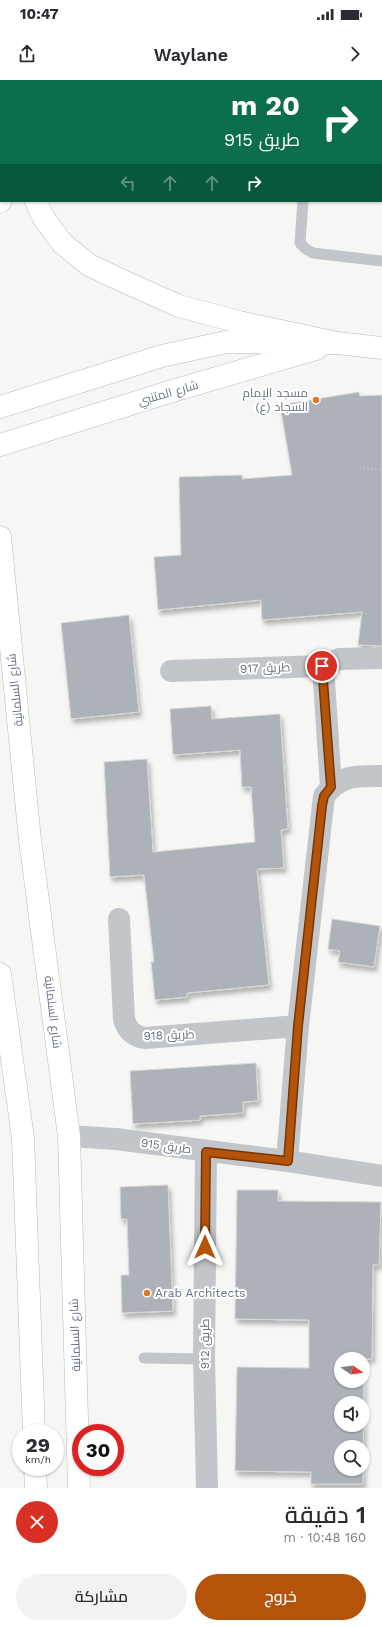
<!DOCTYPE html>
<html lang="ar">
<meta charset="utf-8">
<style>
:root{--surface:#fff;--page:#f2f2f3;--text:#2b2b33;--muted:#7c7c81;--accent:#b45309}
body{margin:0;font-family:"Work Sans",Cairo,sans-serif;background:var(--page);color:var(--text);direction:rtl;height:100vh;display:flex;flex-direction:column;font-size:15px;white-space:nowrap}
*{box-sizing:border-box;margin:0}
p{font-size:13px;color:var(--muted)}
.icon{flex:none;width:22px;height:22px;fill:none;stroke:currentColor;stroke-width:2;stroke-linecap:round;stroke-linejoin:round}
.map{position:relative;height:1408px;overflow:hidden;direction:ltr}
.panel{display:flex;flex-direction:column;background:var(--surface);flex:1}
.panel>*{flex:none}
.guide{position:absolute;left:0px;top:0px;width:382px;height:122px;box-shadow:0 1px 3px #0004;direction:rtl;background:#0b6e4f;color:#fff;overflow:hidden}
.needle{width:26px;rotate:103deg}
.fabs{position:absolute;left:334px;top:1272px;display:grid;gap:8px}
.fabs a{display:grid;place-items:center;width:36px;height:36px;border-radius:50%;background:var(--surface);box-shadow:0 1px 3px #0004;font-size:20px}
.speed{position:absolute;left:12px;top:1344px;display:flex;gap:8px;font-size:20px;font-weight:700;text-align:center}
.speed>*{display:grid;place-content:center;width:52px;height:52px;border-radius:50%;background:var(--surface);box-shadow:0 1px 3px #0004;line-height:1}
.speed small{font-size:10px;font-weight:400}
.speed .limit{border:6px solid #d22;background:#fff;color:#111}
.pin{position:absolute;display:grid;place-items:center;width:34px;height:34px;color:#fff;margin:-17px;border:2px solid #fff;border-radius:50%;box-shadow:0 1px 4px #0007}
.me{position:absolute;width:44px;margin:-22px;rotate:0deg;stroke-linejoin:round;filter:drop-shadow(0 0 3px #0008)}
.turn{display:flex;align-items:center;gap:14px;height:84px;padding:0 16px;font-size:18px}
.turn .icon{width:52px;height:52px;stroke-width:2.5}
.turn b{display:block;font-size:28px;line-height:34px}
.lanes{display:flex;align-items:center;height:38px;padding:0 16px;background:#0003;justify-content:center;gap:20px;direction:ltr}
.lanes .off{opacity:.35}
.round{display:grid;place-items:center;flex:none;width:42px;height:42px;border-radius:21px;background:var(--page)}
.headline{display:flex;align-items:center;justify-content:space-between;height:68px;padding:0 16px}
h1{font-size:24px;font-weight:600;line-height:30px}
.action{display:flex;gap:8px;margin-top:auto;padding:8px 16px}
.action a{flex:1;height:46px;border-radius:24px;background:var(--accent);color:#fff;font-size:16px;font-weight:600;line-height:46px;text-align:center}
.action a+a{background:var(--page);color:var(--text)}
.status{display:flex;justify-content:space-between;align-items:center;height:28px;padding:0 20px;background:var(--surface);direction:ltr}
.status svg{height:11px;fill:currentColor}
header{display:flex;justify-content:space-between;align-items:center;height:52px;padding:0 16px;background:var(--surface);font-size:18px;font-weight:600}
.map>svg:first-child{display:block}
.building{fill:#adb2b9;stroke:#d8d8d6;fill-rule:evenodd;filter:url(#shadow)}
.lines{fill:none;stroke-linecap:round;stroke-linejoin:round}
.secondary-casing{stroke:#b6bac0;stroke-width:23}
.primary-casing{stroke:#b5b8bd;stroke-width:23}
.path{stroke:#bcbdc0;stroke-width:2.5;stroke-dasharray:2 2;stroke-linecap:butt}
.lane{stroke:#c2c5c9;stroke-width:11}
.street{stroke:#c2c5c9;stroke-width:22}
.secondary{stroke:#fff;stroke-width:22}
.primary{stroke:#fff;stroke-width:22}
.route-casing{stroke:#753606;stroke-width:10}
.route{stroke:#b45309;stroke-width:7}
.poi-dot{fill:#df782b;stroke:#fff;stroke-width:1.5}
.labels{text-anchor:middle;dominant-baseline:central;stroke-width:4;stroke-linejoin:round;paint-order:stroke}
.street-label{font-size:12px;fill:#667184;stroke:#fff}
.poi-label{font-size:12px;fill:#667184;stroke:#fff;text-anchor:end}
</style>
<div class="status"><b>10:47</b><svg viewBox="0 0 49 12"><path d="M0 12V9h3v3zM5 12V6h3v6zM10 12V3h3v9zM15 12V0h3v12zM26 1h20v11H26zM47 4h2v5h-2z"/></svg></div>
<header><svg class="icon" aria-label="forward" viewBox="0 0 24 24"><path d="M9 5l7 7-7 7"/></svg>Waylane<svg class="icon" aria-label="share" viewBox="0 0 24 24"><path d="M12 15V3M7 8l5-5 5 5M5 13v7h14v-7"/></svg></header>
<div class="map">
<svg width="382" height="1408" viewBox="0 0 382 1408">
<defs>
<filter id="shadow"><feDropShadow dx="2.5" dy="4.5" stdDeviation="2" flood-color="#0004"/></filter>
</defs>
<rect width="100%" height="100%" fill="#f6f7f4"/>
<path class="building" d="M359,312l1,4 22,-1v251l-24,-1 4,-33 -100,8 -1,-20 -103,10 -4,-53 27,-2 -2,-78 63,-2v4l50,-4 -12,-70z
M129,535l10,97 -68,7 -10,-96z
M211,626l1,13 68,-5 8,115 -7,1 3,38 -26,1 -1,2 12,114 -82,8v4l-32,3 -4,-38h3l-10,-87 -34,2 -6,-115 43,-3 6,93 102,-10 -4,-55h-9l-2,-37 -67,5 -3,-46z
M332,839l48,7 -6,41 -36,-5 2,-11 -12,-2z
M256,983l2,38 -15,1v11l-43,3v4l-67,4 -3,-53z
M168,1105l5,126 -51,2 -1,-38h8l-2,-56h-6l-1,-32z
M237,1110h41v11l103,1 -2,63h-6l-1,94h-8l-1,125h-52v-12l-76,-1 2,-104 72,1v-48l-74,-1zM341,1279h22v22h-22zM341,1323h22v22h-22zM341,1367h22v22h-22z"/>
<g class="lines">
<defs>
<path id="secondary" d="M0,327l162,-51 64,-14 111,1 45,5
M0,365l169,-53 147,-43"/>
<path id="primary" d="M15,1l1,-1
M34,1v-1
M36,121l7,16 19,26 27,22 36,17 54,24 60,16 98,21
M0,122l1,-8
M0,457l30,303 39,296 10,352
M0,894l23,164 11,295
M35,1387l1,21"/>
</defs>
<use href="#secondary" class="secondary-casing"/>
<use href="#primary" class="primary-casing"/>
<path class="path" d="M359,388l23,2"/>
<path class="lane" d="M169,1v-1
M381,108h1
M303,121l-3,42 6,6 7,4 69,8
M144,1278l60,1"/>
<path class="street" d="M323,586l8,121
M171,591l152,-5 16,-7 43,-1
M119,839l5,100c3,11 9,17 21,19l153,-12
M69,1056l47,3 171,22 95,15
M206,1071l-2,208 3,129
M287,1081l11,-135 26,-230c17,-22 33,-20 58,-20"/>
<use href="#secondary" class="secondary"/>
<use href="#primary" class="primary"/>
</g>
<g class="lines">
<defs>
<path id="route" d="M205,1167l1,-95 82,9 10,-135 24,-220 2,-10 7,-9 -9,-121"/>
</defs>
<use href="#route" class="route-casing"/>
<use href="#route" class="route"/>
</g>
<g class="poi-dot">
<circle cx="316" cy="320" r="4"/>
<circle cx="147" cy="1213" r="4"/>
</g>
<g class="labels">
<g class="street-label">
<text transform="translate(168 313) rotate(-16)">شارع المتنبي</text>
<text transform="translate(265 588) rotate(-2)">طريق 917</text>
<text transform="translate(15 610) rotate(-96)">شارع السلمانية</text>
<text transform="translate(53 932) rotate(83)">شارع السلمانية</text>
<text transform="translate(169 955) rotate(-2)">طريق 918</text>
<text transform="translate(166 1066) rotate(8)">طريق 915</text>
<text transform="translate(75 1255) rotate(-92)">شارع السلمانية</text>
<text transform="translate(205 1264) rotate(-90)">طريق 912</text>
</g>
<g class="poi-label">
<text x="308" y="313">مسجد الإمام<tspan x="308" dy="14">السجاد (ع)</tspan></text>
<text x="155" y="1213" text-anchor="start">Arab Architects</text>
</g>
</g>
</svg>
<div class="fabs">
<a><svg class="needle" viewBox="-14 -14 28 28"><path d="M0-13l5 13h-10z" fill="#e53935"/><path d="M0 13l5-13h-10z" fill="#7c7c81"/></svg></a>
<a><svg class="icon" aria-label="sound" viewBox="0 0 24 24"><path d="M4 9h4l5-4v14l-5-4H4zM17 9q2 3 0 6"/></svg></a>
<a><svg class="icon" aria-label="search" viewBox="0 0 24 24"><circle cx="10" cy="10" r="6"/><path d="M15 15l6 6"/></svg></a>
</div>
<div class="speed"><div>29<small>km/h</small></div><div class="limit">30</div></div>
<div class="pin" style="left:322px;top:586px;background:#d93025"><svg class="icon" aria-label="arrive" viewBox="0 0 24 24"><path d="M6 21V4h12l-3 4 3 4H6"/></svg></div>
<svg class="me" style="left:205px;top:1167px" viewBox="-20 -20 40 40"><path d="M0-17L14 15 0 8-14 15z" fill="#b45309" stroke="#fff" stroke-width="4"/></svg>
<div class="guide">
<div class="turn"><svg class="icon" aria-label="right" viewBox="0 0 24 24"><path d="M7 20v-9h11M14 6l5 5-5 5"/></svg><div><b>20 m</b>طريق 915</div></div>
<div class="lanes"><svg class="icon off" aria-label="left" viewBox="0 0 24 24"><path d="M17 20v-9H6M10 6l-5 5 5 5"/></svg><svg class="icon off" aria-label="ahead" viewBox="0 0 24 24"><path d="M12 20V5M6 11l6-6 6 6"/></svg><svg class="icon off" aria-label="ahead" viewBox="0 0 24 24"><path d="M12 20V5M6 11l6-6 6 6"/></svg><svg class="icon" aria-label="right" viewBox="0 0 24 24"><path d="M7 20v-9h11M14 6l5 5-5 5"/></svg></div>
</div>
</div>
<section class="panel">
<div class="headline"><div><h1>1 دقيقة</h1><p>160 m · 10:48</p></div><a class="round" style="background:#d93025;color:#fff"><svg class="icon" aria-label="close" viewBox="0 0 24 24"><path d="M6 6l12 12M18 6L6 18"/></svg></a></div>
<div class="action"><a>خروج</a><a>مشاركة</a></div>
</section>
